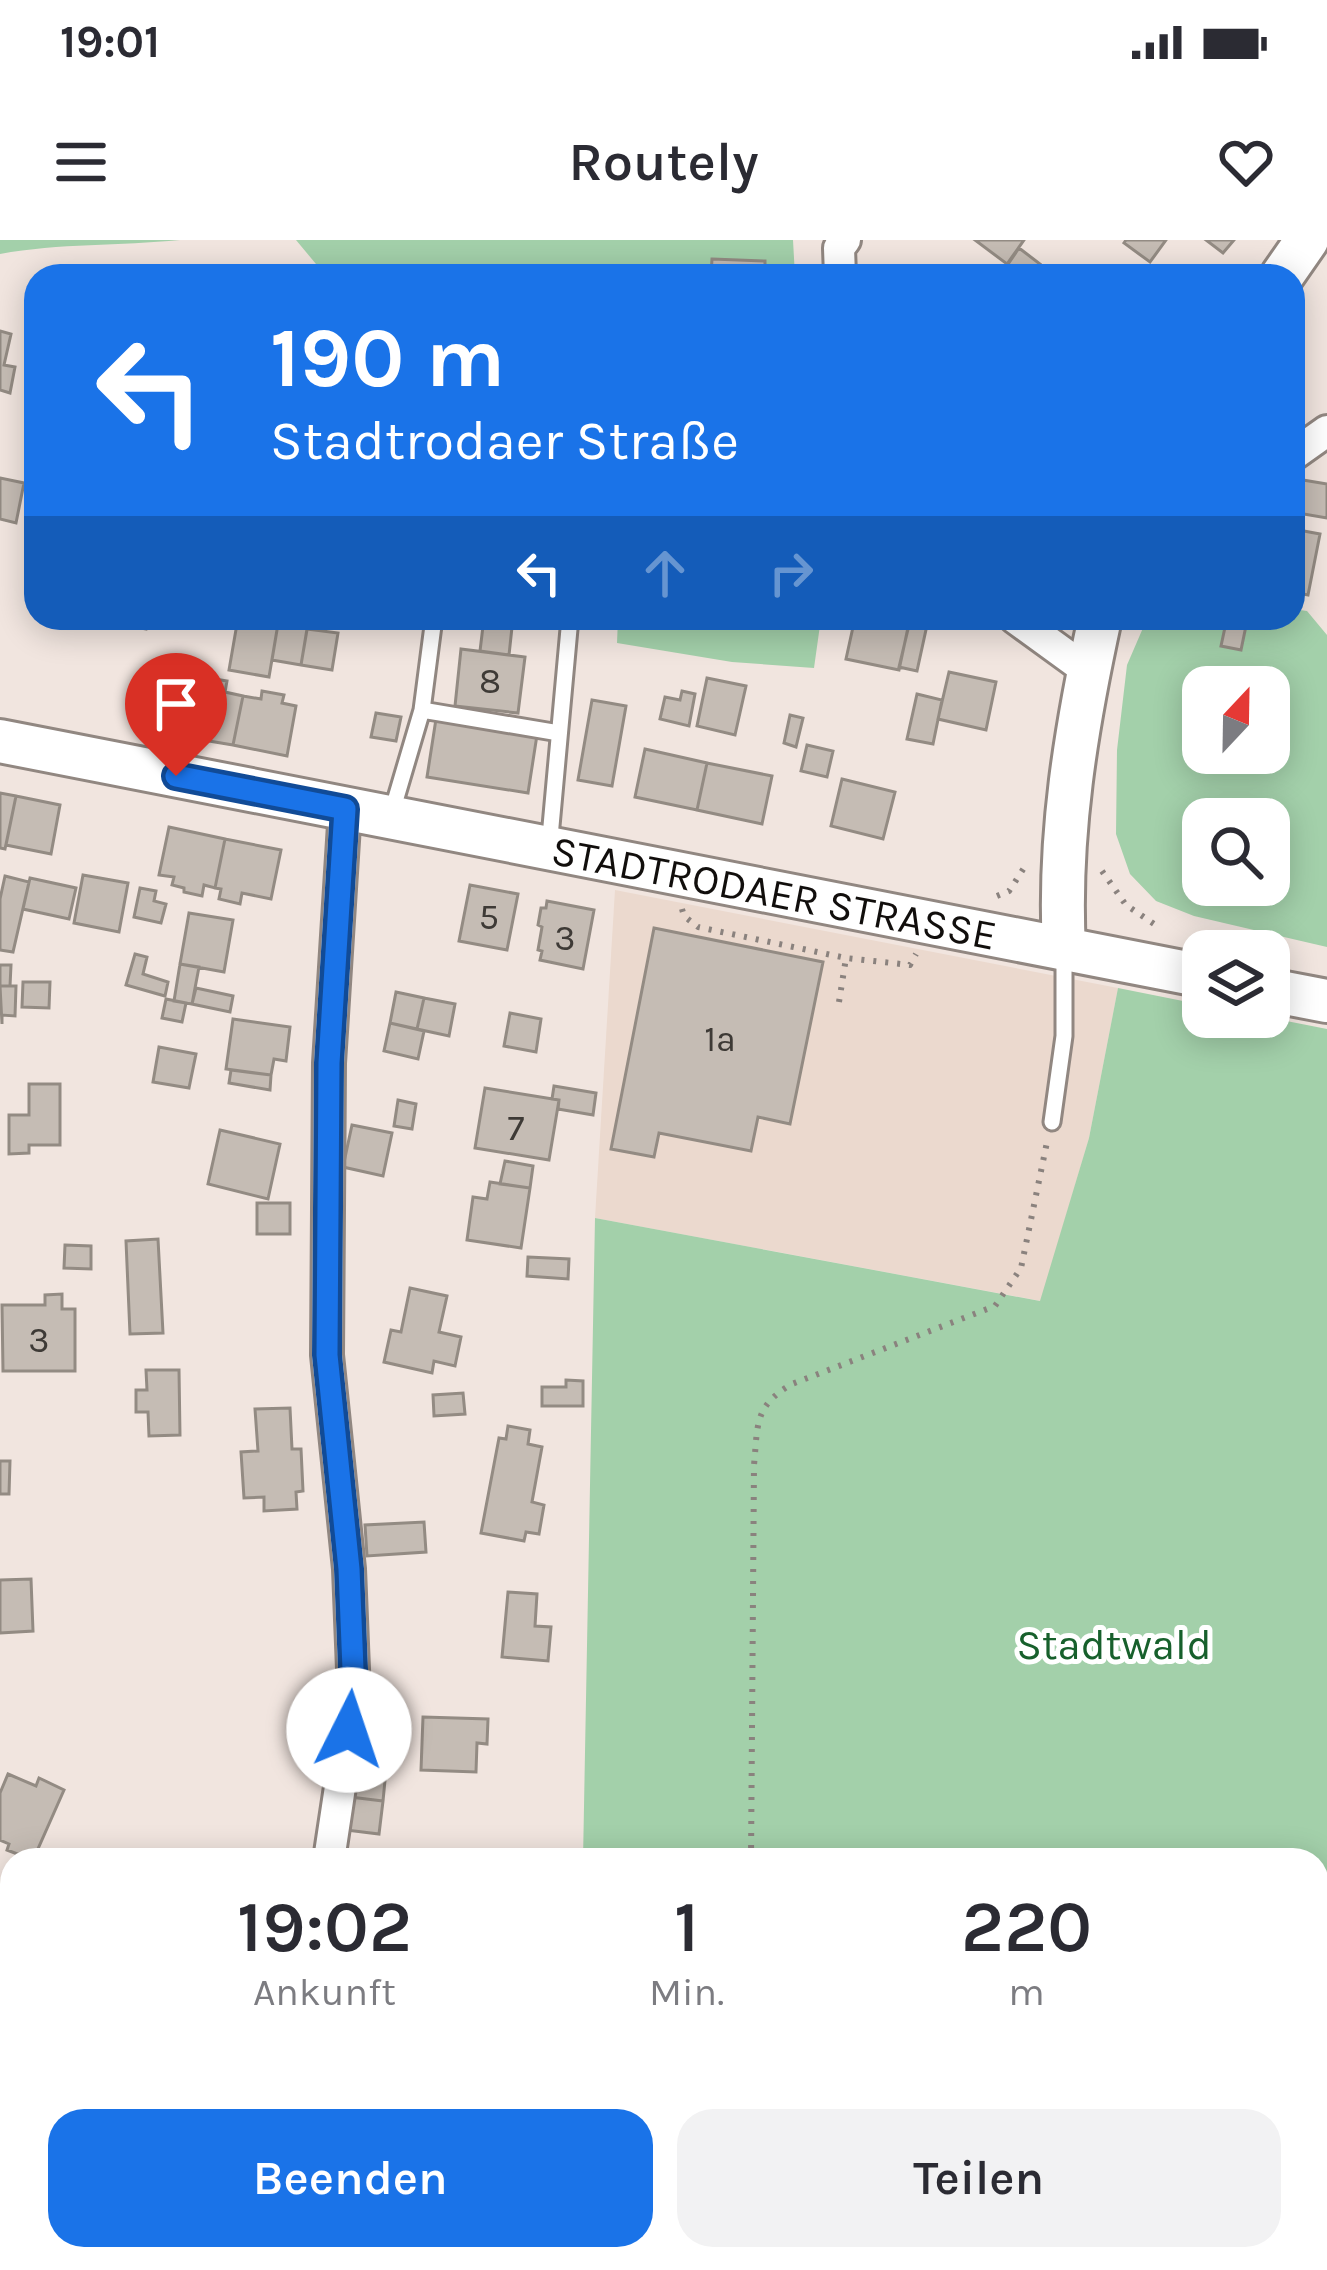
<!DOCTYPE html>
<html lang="de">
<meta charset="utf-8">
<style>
:root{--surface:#fff;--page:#f2f2f3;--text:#2b2b33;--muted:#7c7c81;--accent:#1a73e8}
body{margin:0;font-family:Karla,sans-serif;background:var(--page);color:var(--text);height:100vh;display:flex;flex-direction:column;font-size:45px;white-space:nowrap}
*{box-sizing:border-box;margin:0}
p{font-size:39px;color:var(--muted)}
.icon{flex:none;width:66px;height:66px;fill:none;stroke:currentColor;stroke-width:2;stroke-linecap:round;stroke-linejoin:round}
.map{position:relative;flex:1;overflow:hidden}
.details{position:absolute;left:0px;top:1608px;width:1329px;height:423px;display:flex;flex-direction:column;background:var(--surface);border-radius:36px 36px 0 0;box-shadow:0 6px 30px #0003}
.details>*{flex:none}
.guide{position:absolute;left:24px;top:24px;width:1281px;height:366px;border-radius:36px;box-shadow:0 6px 30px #0003;background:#1a73e8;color:#fff;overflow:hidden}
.needle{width:78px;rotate:22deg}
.controls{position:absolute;left:1182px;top:426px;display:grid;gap:24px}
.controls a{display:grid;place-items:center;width:108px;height:108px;border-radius:24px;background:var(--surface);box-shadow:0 6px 30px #0003;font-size:60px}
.pin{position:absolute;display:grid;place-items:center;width:102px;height:102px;color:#fff;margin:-123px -51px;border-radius:50% 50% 50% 0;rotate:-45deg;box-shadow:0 0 12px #0007}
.pin .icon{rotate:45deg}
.me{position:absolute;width:132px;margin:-66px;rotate:4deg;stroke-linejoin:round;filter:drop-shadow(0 0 9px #0008)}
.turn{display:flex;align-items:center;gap:42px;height:252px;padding:0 48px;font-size:54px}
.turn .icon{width:156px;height:156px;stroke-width:2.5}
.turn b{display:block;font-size:84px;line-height:102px}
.lanes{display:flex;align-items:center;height:114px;padding:0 48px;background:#0003;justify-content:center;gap:60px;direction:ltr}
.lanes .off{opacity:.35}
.eta{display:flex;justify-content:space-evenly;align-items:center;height:204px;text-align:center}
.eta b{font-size:72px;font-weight:600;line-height:84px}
.button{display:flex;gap:24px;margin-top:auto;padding:24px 48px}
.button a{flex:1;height:138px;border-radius:36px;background:var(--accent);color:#fff;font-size:48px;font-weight:600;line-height:138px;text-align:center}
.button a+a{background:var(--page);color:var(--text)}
.status{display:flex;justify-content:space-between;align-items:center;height:84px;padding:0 60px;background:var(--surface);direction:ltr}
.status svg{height:33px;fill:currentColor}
header{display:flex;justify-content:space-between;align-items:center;height:156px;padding:0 48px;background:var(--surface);font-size:54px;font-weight:600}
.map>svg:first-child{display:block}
.built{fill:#ebd9ce}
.green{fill:#a3d0aa;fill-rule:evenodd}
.building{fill:#c5bcb4;stroke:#938b83;stroke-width:3}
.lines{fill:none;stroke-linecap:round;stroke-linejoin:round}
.lane-casing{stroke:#918781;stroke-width:21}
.street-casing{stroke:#918781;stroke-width:36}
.secondary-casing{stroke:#918781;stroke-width:48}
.path{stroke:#8a827e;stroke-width:6;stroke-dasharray:3 9;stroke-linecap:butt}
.lane{stroke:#fff;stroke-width:15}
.street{stroke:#fff;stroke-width:30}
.secondary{stroke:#fff;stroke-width:42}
.route-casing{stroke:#114b97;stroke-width:30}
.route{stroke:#1a73e8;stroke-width:21}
.labels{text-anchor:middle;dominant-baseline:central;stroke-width:10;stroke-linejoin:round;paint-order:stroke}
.number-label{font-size:36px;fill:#3e3a36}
.street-label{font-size:42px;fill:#110e0c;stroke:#fff}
.park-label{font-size:42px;fill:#17602c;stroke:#fff}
</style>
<div class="status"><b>19:01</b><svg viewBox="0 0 49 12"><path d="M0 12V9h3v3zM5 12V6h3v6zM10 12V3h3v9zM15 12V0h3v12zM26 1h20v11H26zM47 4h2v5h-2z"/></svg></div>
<header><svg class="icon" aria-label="menu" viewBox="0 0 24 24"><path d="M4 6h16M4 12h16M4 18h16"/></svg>Routely<svg class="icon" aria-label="heart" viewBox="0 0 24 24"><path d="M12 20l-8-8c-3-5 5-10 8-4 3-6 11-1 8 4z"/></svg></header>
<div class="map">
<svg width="1327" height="2030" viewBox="0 0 1327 2030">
<rect width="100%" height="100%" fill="#f1e5df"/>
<path class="built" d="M615,650l503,98 -29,150 -48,163 -446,-83z"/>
<path class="green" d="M0,0h180c-60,6 -121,3 -180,14z
M296,0h497l2,36h-469z
M1293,369l14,2 20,24v312l-133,-31 -38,-15 -26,-27 -14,-40 1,-84 10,-85 19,-44 147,-3zM1203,447h66v66h-66zM1203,579h66v66h-66z
M618,378h203l-7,50 -82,-6 -115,-19z
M1118,748l85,17v12h63l61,12v1241h-1327v-30l12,-1v20h1305v-399h-734l12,-642 445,83 49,-163z"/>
<path class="building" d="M975,0h49l-17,24z
M1126,0h40l-16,22 -26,-19z
M1206,0h28l-11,13z
M1019,8l21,16 -9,12h-31z
M712,19l53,2v15h-54z
M0,91l11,3 -7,31 11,2 -5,26 -10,-3z
M0,238l24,5 -8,40 -16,-4z
M1303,240l24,4v34l-29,-5z
M1293,289l27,5 -12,61 -15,-3z
M87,378h61l-2,11z
M238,378h41l-10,59 -40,-7z
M279,378h30l-8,47 -29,-5z
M484,378h29l-4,37 -29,-4z
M855,378h55l-11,52 -53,-11z
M1227,378l20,3 -6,29 -20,-4z
M910,381l17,4 -10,46 -18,-4z
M307,389l31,4 -6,37 -31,-5z
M461,409l64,8 -7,56 -63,-7z
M949,432l47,10 -10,48 -48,-11z
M203,437l24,4 -2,11 18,4 -10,49 -54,-9 9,-49 13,2z
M707,438l39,8 -11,49 -38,-9z
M262,451l22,4 -2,8 14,3 -9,50 -54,-11 10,-49 18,3z
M682,451l13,3 -6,32 -29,-7 5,-22 15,3z
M917,454l25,6 -9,44 -26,-5z
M592,460l34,6 -14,80 -34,-6z
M376,473l25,4 -5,24 -25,-4z
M790,475l13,3 -7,29 -12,-4z
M436,479l101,16 -9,58 -101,-16z
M807,505l26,6 -6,26 -26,-6z
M645,509l62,14 -10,47 -62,-13z
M707,523l65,13 -10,48 -65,-14z
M842,539l53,13 -12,47 -52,-13z
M0,553l16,3 -11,53 -5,-1z
M16,556l44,9 -9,49 -45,-9z
M169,587l56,12 -10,49 -11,-3 -2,11 -18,-4v-4l-12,-3 2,-8 -15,-2z
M225,599l56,11 -10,49 -29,-6 -2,11 -21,-5 2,-10 -6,-1z
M83,635l45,8 -9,49 -45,-9z
M5,636l24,6 -16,70 -13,-2v-51z
M30,638l46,10 -7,31 -46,-10z
M470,645l48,9 -11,56 -48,-9z
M140,648l16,3 -2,10 12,3 -5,19 -27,-6z
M547,661l47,9 -11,59 -43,-9 2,-9 -4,-1 4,-23 -4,-2 3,-17h5z
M189,673l44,7 -9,52 -44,-8z
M654,688l169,34 -33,162 -32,-7 -7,34 -92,-18 -5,24 -43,-8z
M135,714l12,3 -4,17 25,8 -3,14 -39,-11z
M180,724l19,3 -7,37 -18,-3z
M0,725h11l-1,21h-10z
M23,742h27l-1,26 -27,-1z
M0,746h16l-1,30 -13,-1v9z
M196,748l37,8 -3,16 -38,-8z
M396,752l28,6 -7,31 -27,-6z
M424,758l31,6 -6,32 -32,-7z
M166,759l20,4 -4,19 -20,-4z
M510,773l31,6 -5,33 -32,-6z
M233,779l57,8 -4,34 -12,-2 -3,16 -45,-6z
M390,783l34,8 -6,28 -34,-8z
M159,807l37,7 -7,34 -36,-6z
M231,830l40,5 -1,15 -41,-7z
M29,844h31v61h-31v8l-20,1v-39h20z
M554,846l42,7 -3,22 -35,-6 1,-9 -7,-1z
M485,848l74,12 -10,60 -74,-12z
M398,860l18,4 -4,25 -18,-3z
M352,885l40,8 -9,43 -40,-9z
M220,890l60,14 -12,55 -60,-15z
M505,921l28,5 -3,22 -30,-4z
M490,942l40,6 -9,60 -54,-8 6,-43 14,2z
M257,963h33v31h-33z
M158,999l5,94 -33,1 -4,-93z
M65,1005l26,1v23l-27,-1z
M528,1017l41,2 -1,20 -41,-3z
M410,1048l37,8 -8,36 22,5 -6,29 -21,-5 -2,12 -48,-11 7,-32 10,2z
M62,1054v15h13v62h-72l-1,-66h43v-10z
M146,1130h33l1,65 -31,1 -1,-24h-12v-22h11z
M566,1140l17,1v25h-41v-19h24z
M463,1153l2,21 -31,2 -1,-21z
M290,1168l2,41h9l2,42 -7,1 1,17 -33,2v-14l-20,1 -3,-46 17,-1 -3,-42z
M508,1186l22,4 -2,14 14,3 -10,55 12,3 -5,29 -13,-2 -2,9 -43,-8 18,-95 7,1z
M0,1221h10l-1,33h-9z
M424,1282l2,30 -59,4 -2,-31z
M31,1339l2,52 -33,2v-53z
M508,1352l29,2 -2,32 16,1 -3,34 -46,-4z
M423,1477l65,2 -1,25 -10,-1 -1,29 -55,-2z
M354,1525l32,5 -3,31 -33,-4z
M8,1534l28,12 3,-8 25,12 -31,70 -26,-10 2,-6 -9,-4v-47z
M350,1557l33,4 -4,33 -33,-4z
M12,1689v64h-12l2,-56h9z
M0,1835l12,1v64l-10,-1 -1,10z"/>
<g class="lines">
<defs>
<path id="lane" d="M422,470l137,23
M391,575l31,-105 12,-92
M549,608l21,-230
M1052,882l12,-86v-84"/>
<path id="street" d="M840,36l-1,-28 6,-8
M1293,215l34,-24
M1015,378l73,53
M329,1620l25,-166 -5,-125 -22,-214 2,-292 16,-254"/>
<path id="secondary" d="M1282,36l25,-36
M0,501l1203,235
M1064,709c-6,-113 12,-221 36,-331
M1269,750l58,11"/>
</defs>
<use href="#lane" class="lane-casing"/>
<use href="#street" class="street-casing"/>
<use href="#secondary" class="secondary-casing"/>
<path class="path" d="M1102,631l24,34 34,23
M997,656l12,-5 15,-23
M682,669l2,7 14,11 148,31
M1219,701l44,10
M839,762l7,-44 64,7 6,-11
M751,1620l3,-395c4,-41 0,-59 38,-81l203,-78 26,-38 26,-126
M758,2030l1,-11"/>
<use href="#lane" class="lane"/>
<use href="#street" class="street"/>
<use href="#secondary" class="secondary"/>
</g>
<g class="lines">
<defs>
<path id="route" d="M176,536l169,33 -16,254 -2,292 22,214 5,125 -5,36"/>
</defs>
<use href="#route" class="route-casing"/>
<use href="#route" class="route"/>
</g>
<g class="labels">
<g class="number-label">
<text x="490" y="441">8</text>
<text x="489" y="677">5</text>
<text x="565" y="698">3</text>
<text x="720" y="799">1a</text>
<text x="516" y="888">7</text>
<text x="39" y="1100">3</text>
</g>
<g class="street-label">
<text transform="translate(774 653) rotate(11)">STADTRODAER STRASSE</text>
</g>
<g class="park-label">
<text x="1114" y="1405">Stadtwald</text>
</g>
</g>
</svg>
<div class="controls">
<a><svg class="needle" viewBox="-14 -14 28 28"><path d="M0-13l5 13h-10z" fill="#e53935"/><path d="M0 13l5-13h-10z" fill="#7c7c81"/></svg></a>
<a><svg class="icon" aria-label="search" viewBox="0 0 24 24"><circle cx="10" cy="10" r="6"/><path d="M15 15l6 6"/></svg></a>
<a><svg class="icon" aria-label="layers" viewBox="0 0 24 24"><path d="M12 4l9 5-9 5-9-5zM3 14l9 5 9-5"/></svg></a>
</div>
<div class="pin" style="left:176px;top:536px;background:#d93025"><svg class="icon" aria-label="arrive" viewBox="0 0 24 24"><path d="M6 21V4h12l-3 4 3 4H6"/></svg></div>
<svg class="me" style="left:349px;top:1490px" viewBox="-20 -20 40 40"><circle r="19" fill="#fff"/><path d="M0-13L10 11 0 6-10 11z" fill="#1a73e8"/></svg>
<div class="guide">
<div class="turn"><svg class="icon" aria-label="left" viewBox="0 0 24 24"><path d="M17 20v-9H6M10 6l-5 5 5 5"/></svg><div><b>190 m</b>Stadtrodaer Straße</div></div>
<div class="lanes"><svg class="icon" aria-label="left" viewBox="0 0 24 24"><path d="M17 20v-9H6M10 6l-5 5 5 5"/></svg><svg class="icon off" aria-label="ahead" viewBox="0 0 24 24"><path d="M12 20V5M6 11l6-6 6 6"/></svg><svg class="icon off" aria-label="right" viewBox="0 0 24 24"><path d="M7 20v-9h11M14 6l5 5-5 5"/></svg></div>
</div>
<section class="details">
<div class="eta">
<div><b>19:02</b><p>Ankunft</p></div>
<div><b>1</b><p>Min.</p></div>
<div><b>220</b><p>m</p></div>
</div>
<div class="button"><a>Beenden</a><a>Teilen</a></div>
</section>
</div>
